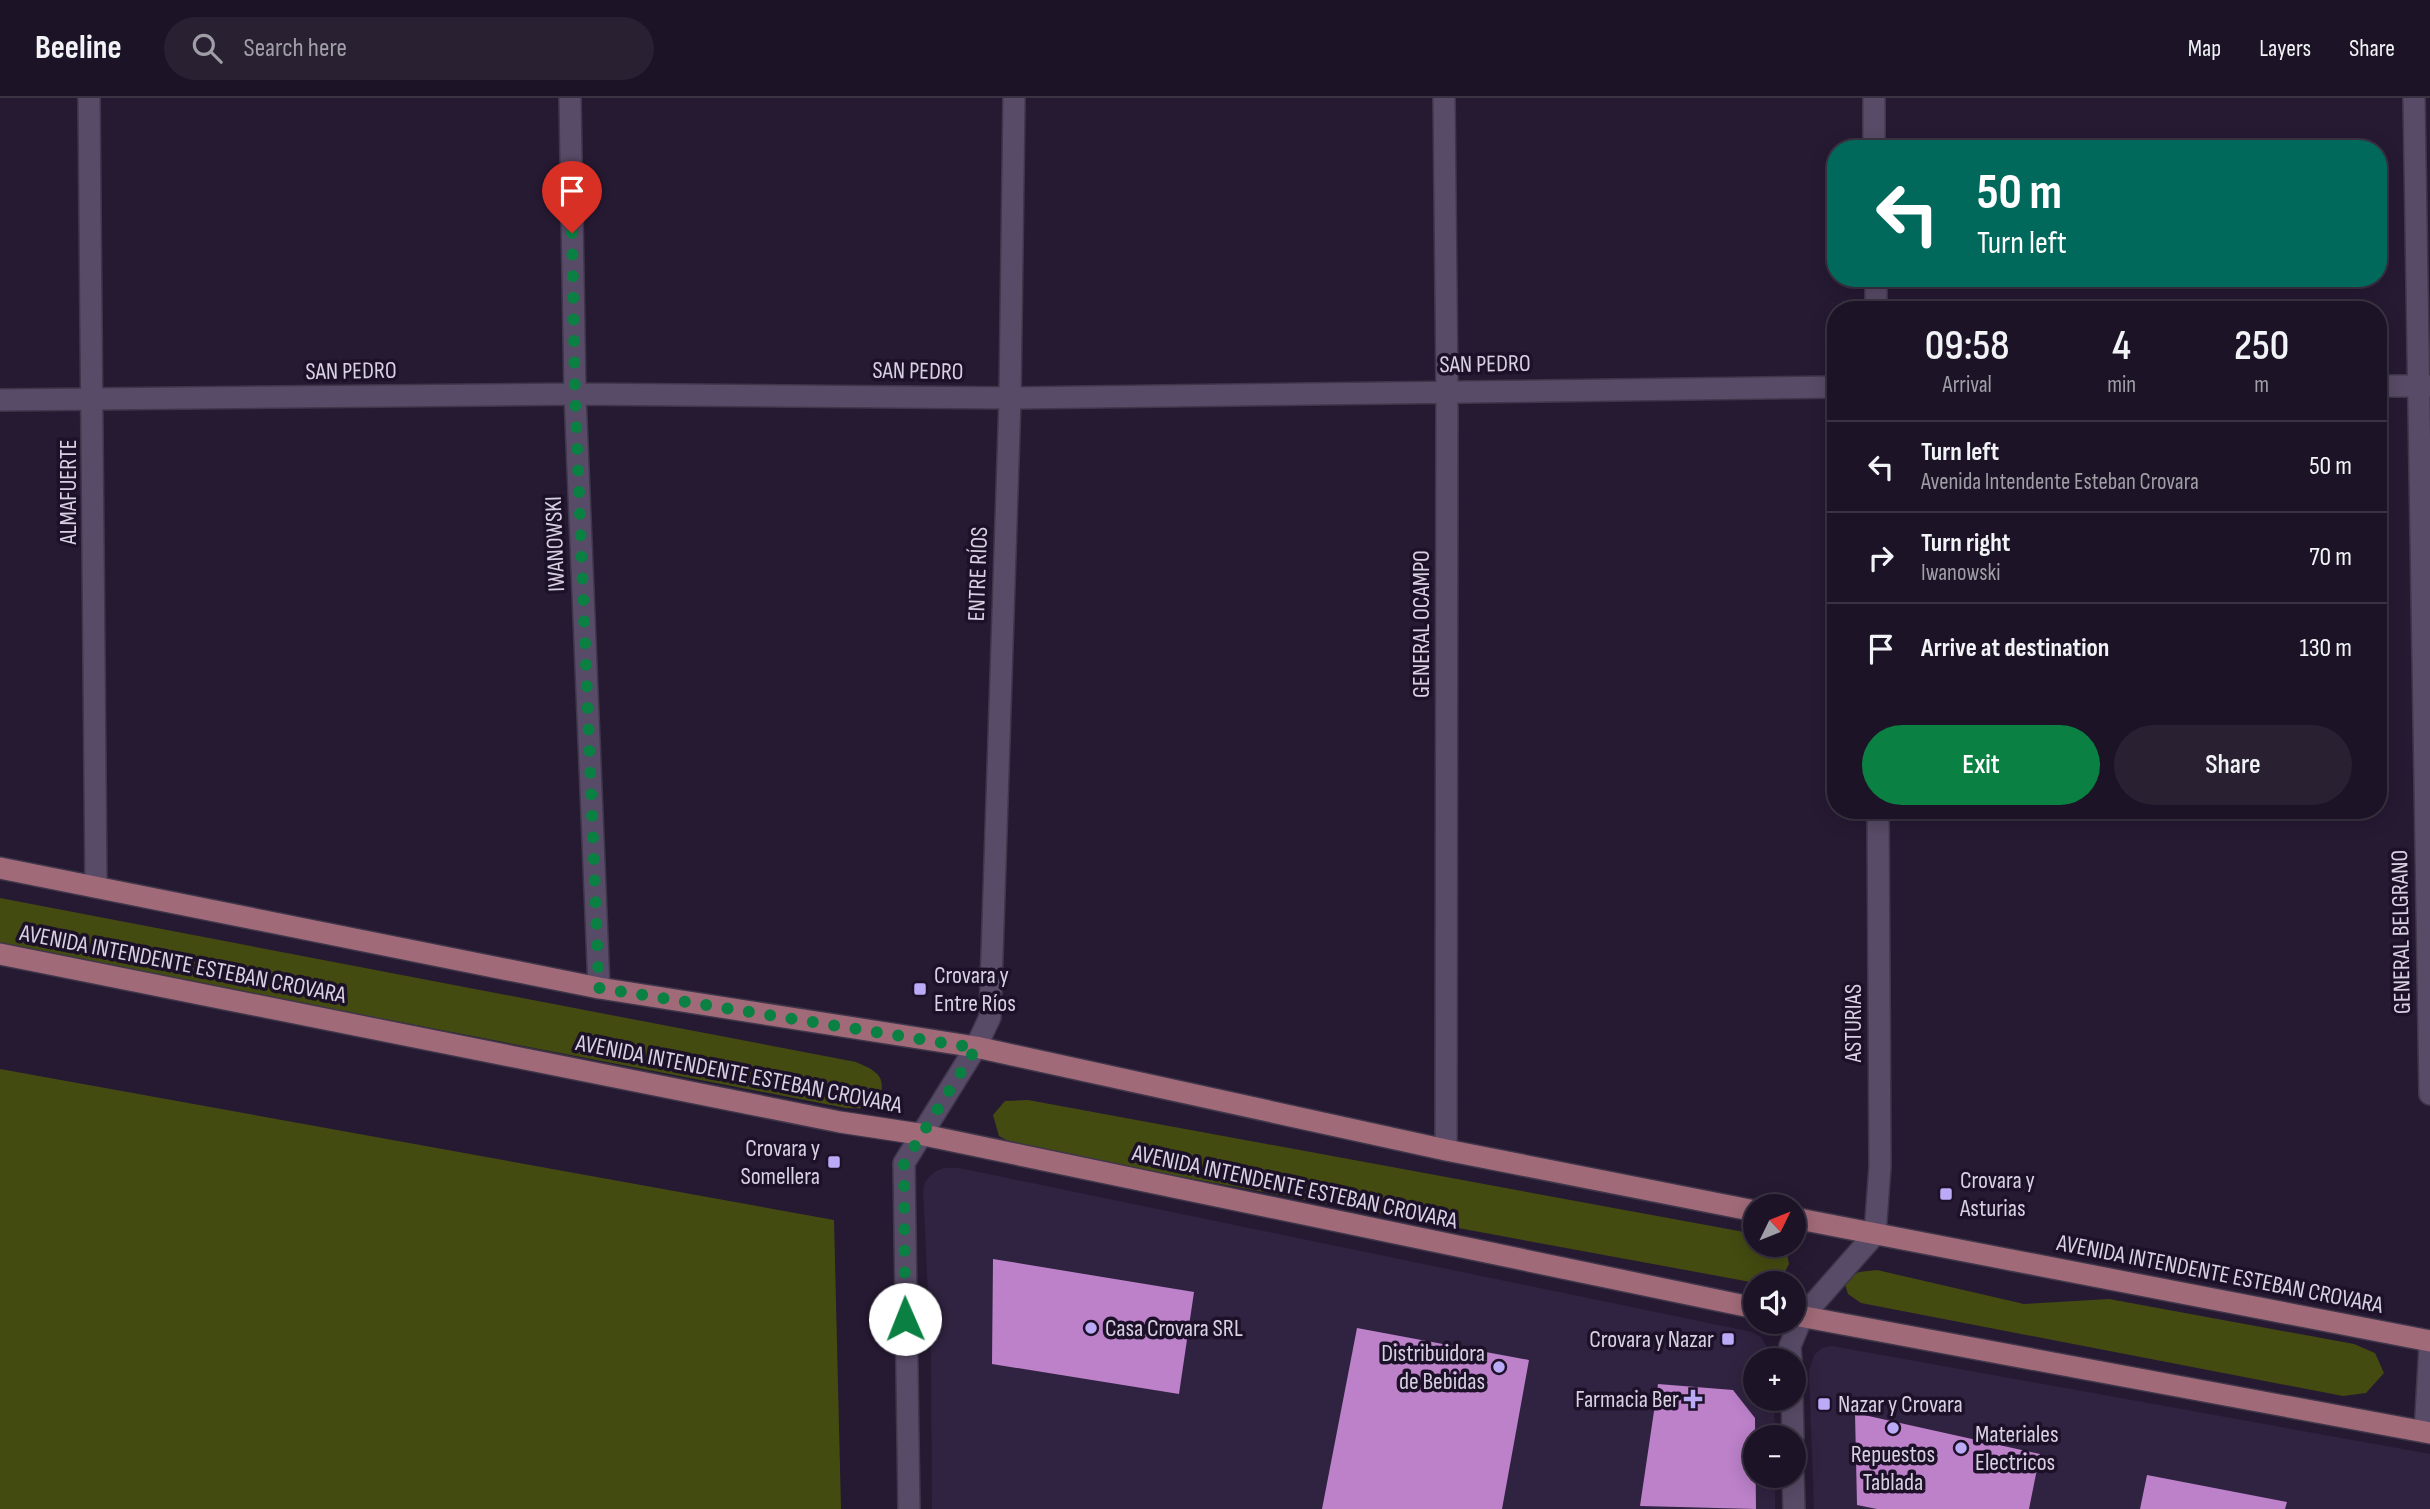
<!DOCTYPE html>
<meta charset="utf-8">
<style>
:root{--surface:#1c1426;--page:#292132;--text:#f1f3f6;--muted:#a09ea7;--line:#3a3343;--accent:#0b8043}
body{margin:0;font-family:"Sofia Sans Condensed",sans-serif;background:var(--page);color:var(--text);height:100vh;display:flex;flex-direction:column;font-size:26px;white-space:nowrap}
*{box-sizing:border-box;margin:0}
p{font-size:23px;color:var(--muted)}
.icon{flex:none;width:38px;height:38px;fill:none;stroke:currentColor;stroke-width:2;stroke-linecap:round;stroke-linejoin:round}
.map{position:relative;flex:1;overflow:hidden}
.sheet{position:absolute;left:1827px;top:203px;width:560px;height:518px;display:flex;flex-direction:column;background:var(--surface);border-radius:28px;box-shadow:0 4px 18px #0003,0 0 0 2px var(--line)}
.sheet>*{flex:none}
.top-card{position:absolute;left:1827px;top:42px;width:560px;height:147px;border-radius:28px;box-shadow:0 4px 18px #0003,0 0 0 2px var(--line);background:#00695c;color:#fff;overflow:hidden}
.needle{width:46px;rotate:47deg}
.buttons{position:absolute;left:1743px;top:1096px;display:grid;gap:14px}
.buttons a{display:grid;place-items:center;width:63px;height:63px;border-radius:50%;background:var(--surface);box-shadow:0 4px 18px #0003,0 0 0 2px var(--line);font-size:35px}
.pin{position:absolute;display:grid;place-items:center;width:60px;height:60px;color:#fff;margin:-72px -30px;border-radius:50% 50% 50% 0;rotate:-45deg;box-shadow:0 0 7px #0007}
.pin .icon{rotate:45deg}
.me{position:absolute;width:77px;margin:-38px;rotate:359deg;stroke-linejoin:round;filter:drop-shadow(0 0 5px #0008)}
.turn{display:flex;align-items:center;gap:24px;height:147px;padding:0 35px;font-size:32px}
.turn .icon{width:91px;height:91px;stroke-width:2.5}
.turn b{display:block;font-size:49px;line-height:60px}
.eta{display:flex;justify-content:space-evenly;align-items:center;height:119px;text-align:center}
.eta b{font-size:42px;font-weight:600;line-height:49px}
.action{display:flex;gap:14px;margin-top:auto;padding:14px 35px}
.action a{flex:1;height:80px;border-radius:42px;background:var(--accent);color:#fff;font-size:28px;font-weight:600;line-height:80px;text-align:center}
.action a+a{background:var(--page);color:var(--text)}
ul{padding:0;list-style:none}
li{display:flex;align-items:center;gap:21px;height:91px;padding:0 35px;border-top:2px solid var(--line)}
li div{flex:1}
li b{display:block;font-size:26px}
li em{font-style:normal}
header{display:flex;align-items:center;gap:42px;box-sizing:border-box;height:98px;padding:0 35px;background:var(--surface);border-bottom:2px solid var(--line)}
header strong{font-size:33px}
nav{display:flex;gap:38px;margin-inline-start:auto;font-size:24px}
.search{width:490px;height:63px;background:var(--page);display:flex;align-items:center;gap:18px;box-sizing:border-box;padding:0 24px;border-radius:38px;color:var(--muted);font-size:26px}
.map>svg:first-child{display:block}
.built{fill:#302341}
.green{fill:#444b11}
.building{fill:#bc81c9}
.lines{fill:none;stroke-linecap:round;stroke-linejoin:round}
.minor-casing{stroke:#3f364a;stroke-width:24}
.major-casing{stroke:#3f364a;stroke-width:24}
.minor{stroke:#584b68;stroke-width:21}
.major{stroke:#a16a78;stroke-width:21}
.route{stroke:#0b8043;stroke-width:12;stroke-dasharray:0 21.6}
.poi-dot{fill:#bbaaf6;stroke:#1c1129;stroke-width:2.5}
.labels{text-anchor:middle;dominant-baseline:central;stroke-width:7;stroke-linejoin:round;paint-order:stroke}
.street-label{font-size:24px;fill:#d8d1e2;stroke:#1c1129}
.poi-label{font-size:24px;fill:#d8d1e2;stroke:#1c1129;text-anchor:start}
</style>
<header>
<strong>Beeline</strong>
<div class="search"><svg class="icon" aria-label="search" viewBox="0 0 24 24"><circle cx="10" cy="10" r="6"/><path d="M15 15l6 6"/></svg>Search here</div>
<nav><a>Map</a><a>Layers</a><a>Share</a></nav>
</header>
<div class="map">
<svg width="2430" height="1411" viewBox="0 0 2430 1411">
<rect width="100%" height="100%" fill="#261a33"/>
<path class="built" d="M944,1070h15l793,164 9,5 13,22 -19,1v38h19l1,39h-20v38h20v34h-843l-1,-153 -8,-166 2,-8 9,-10z
M1832,1248l598,108v55h-616l-5,-138 5,-16 8,-7z"/>
<path class="green" d="M0,800l856,164c6,3 15,6 20,11 11,9 5,28 -7,34 -6,2 -16,1 -23,1l-846,-163z
M0,971l834,151 7,289h-841z
M1028,1002l727,134v10h26l5,5 3,15 -8,15 -25,4 -736,-136 -21,-11 -6,-21 12,-14z
M1877,1172l147,34 85,-5 245,45 21,9 9,20 -18,20 -23,3 -482,-93 -13,-9 -4,-13 15,-9z"/>
<path class="building" d="M993,1161l201,33 -15,102 -187,-30z
M1357,1230l172,32 -27,149h-180z
M1658,1286l75,6 22,28 1,91 -116,-3z
M1855,1315l185,41 -11,55h-152l-20,-4z
M2147,1377l140,27 -2,7h-145z"/>
<g class="lines">
<defs>
<path id="minor" d="M89,0l7,789
M570,0l5,296 24,594
M1444,0l3,292 -1,760
M1874,0v51
M2414,0l16,996
M1876,180v32
M2378,288h52
M0,302l575,-6 435,4 826,-11
M1791,1262l-1,-14 12,-29 73,-83 5,-68 -2,-356
M1792,1300l1,39
M2425,1334l5,-86
M1793,1377l1,34
M909,1411l-5,-346 72,-116 14,-30 20,-619 4,-300"/>
<path id="major" d="M0,770l599,120 377,59 470,103 309,61
M0,856l840,168 79,12 836,174
M1794,1120l636,123
M1794,1217l636,118"/>
</defs>
<use href="#minor" class="minor-casing"/>
<use href="#major" class="major-casing"/>
<use href="#minor" class="minor"/>
<use href="#major" class="major"/>
</g>
<g class="lines">
<path class="route" d="M572,135l3,161 24,594 377,60 -72,115 1,156"/>
</g>
<g class="poi-dot">
<rect x="913" y="884" width="14" height="14" rx="3.5"/>
<rect x="827" y="1057" width="14" height="14" rx="3.5"/>
<rect x="1939" y="1089" width="14" height="14" rx="3.5"/>
<circle cx="1091" cy="1230" r="7"/>
<rect x="1721" y="1234" width="14" height="14" rx="3.5"/>
<circle cx="1499" cy="1269" r="7"/>
<path d="M1689.5 1290.5h7v7h7v7h-7v7h-7v-7h-7v-7h7z"/>
<rect x="1817" y="1299" width="14" height="14" rx="3.5"/>
<circle cx="1893" cy="1330" r="7"/>
<circle cx="1961" cy="1350" r="7"/>
</g>
<g class="labels">
<g class="street-label">
<text transform="translate(1485 266) rotate(-1)">SAN PEDRO</text>
<text transform="translate(351 273) rotate(-1)">SAN PEDRO</text>
<text transform="translate(918 273) rotate(1)">SAN PEDRO</text>
<text transform="translate(68 394) rotate(-90)">ALMAFUERTE</text>
<text transform="translate(555 446) rotate(-92)">IWANOWSKI</text>
<text transform="translate(978 476) rotate(-88)">ENTRE RÍOS</text>
<text transform="translate(1421 526) rotate(-90)">GENERAL OCAMPO</text>
<text transform="translate(2401 834) rotate(-91)">GENERAL BELGRANO</text>
<text transform="translate(183 866) rotate(11)">AVENIDA INTENDENTE ESTEBAN CROVARA</text>
<text transform="translate(1853 925) rotate(-90)">ASTURIAS</text>
<text transform="translate(739 976) rotate(11)">AVENIDA INTENDENTE ESTEBAN CROVARA</text>
<text transform="translate(1295 1089) rotate(12)">AVENIDA INTENDENTE ESTEBAN CROVARA</text>
<text transform="translate(2220 1176) rotate(11)">AVENIDA INTENDENTE ESTEBAN CROVARA</text>
</g>
<g class="poi-label">
<text x="934" y="877">Crovara y<tspan x="934" dy="28">Entre Ríos</tspan></text>
<text x="820" y="1050" text-anchor="end">Crovara y<tspan x="820" dy="28">Somellera</tspan></text>
<text x="1960" y="1082">Crovara y<tspan x="1960" dy="28">Asturias</tspan></text>
<text x="1105" y="1230">Casa Crovara SRL</text>
<text x="1714" y="1241" text-anchor="end">Crovara y Nazar</text>
<text x="1485" y="1255" text-anchor="end">Distribuidora<tspan x="1485" dy="28">de Bebidas</tspan></text>
<text x="1679" y="1301" text-anchor="end">Farmacia Ber</text>
<text x="1838" y="1306">Nazar y Crovara</text>
<text x="1975" y="1336">Materiales<tspan x="1975" dy="28">Electricos</tspan></text>
<text x="1893" y="1356" text-anchor="middle">Repuestos<tspan x="1893" dy="28">Tablada</tspan></text>
</g>
</g>
</svg>
<div class="buttons">
<a><svg class="needle" viewBox="-14 -14 28 28"><path d="M0-13l5 13h-10z" fill="#e53935"/><path d="M0 13l5-13h-10z" fill="#a09ea7"/></svg></a>
<a><svg class="icon" aria-label="sound" viewBox="0 0 24 24"><path d="M4 9h4l5-4v14l-5-4H4zM17 9q2 3 0 6"/></svg></a>
<a>+</a>
<a>−</a>
</div>
<div class="pin" style="left:572px;top:135px;background:#d93025"><svg class="icon" aria-label="arrive" viewBox="0 0 24 24"><path d="M6 21V4h12l-3 4 3 4H6"/></svg></div>
<svg class="me" style="left:905px;top:1221px" viewBox="-20 -20 40 40"><circle r="19" fill="#fff"/><path d="M0-13L10 11 0 6-10 11z" fill="#0b8043"/></svg>
<div class="top-card">
<div class="turn"><svg class="icon" aria-label="left" viewBox="0 0 24 24"><path d="M17 20v-9H6M10 6l-5 5 5 5"/></svg><div><b>50 m</b>Turn left</div></div>
</div>
<section class="sheet">
<div class="eta">
<div><b>09:58</b><p>Arrival</p></div>
<div><b>4</b><p>min</p></div>
<div><b>250</b><p>m</p></div>
</div>
<ul>
<li><svg class="icon" aria-label="left" viewBox="0 0 24 24"><path d="M17 20v-9H6M10 6l-5 5 5 5"/></svg><div><b>Turn left</b><p>Avenida Intendente Esteban Crovara</p></div><em>50 m</em></li>
<li><svg class="icon" aria-label="right" viewBox="0 0 24 24"><path d="M7 20v-9h11M14 6l5 5-5 5"/></svg><div><b>Turn right</b><p>Iwanowski</p></div><em>70 m</em></li>
<li><svg class="icon" aria-label="arrive" viewBox="0 0 24 24"><path d="M6 21V4h12l-3 4 3 4H6"/></svg><div><b>Arrive at destination</b></div><em>130 m</em></li>
</ul>
<div class="action"><a>Exit</a><a>Share</a></div>
</section>
</div>
